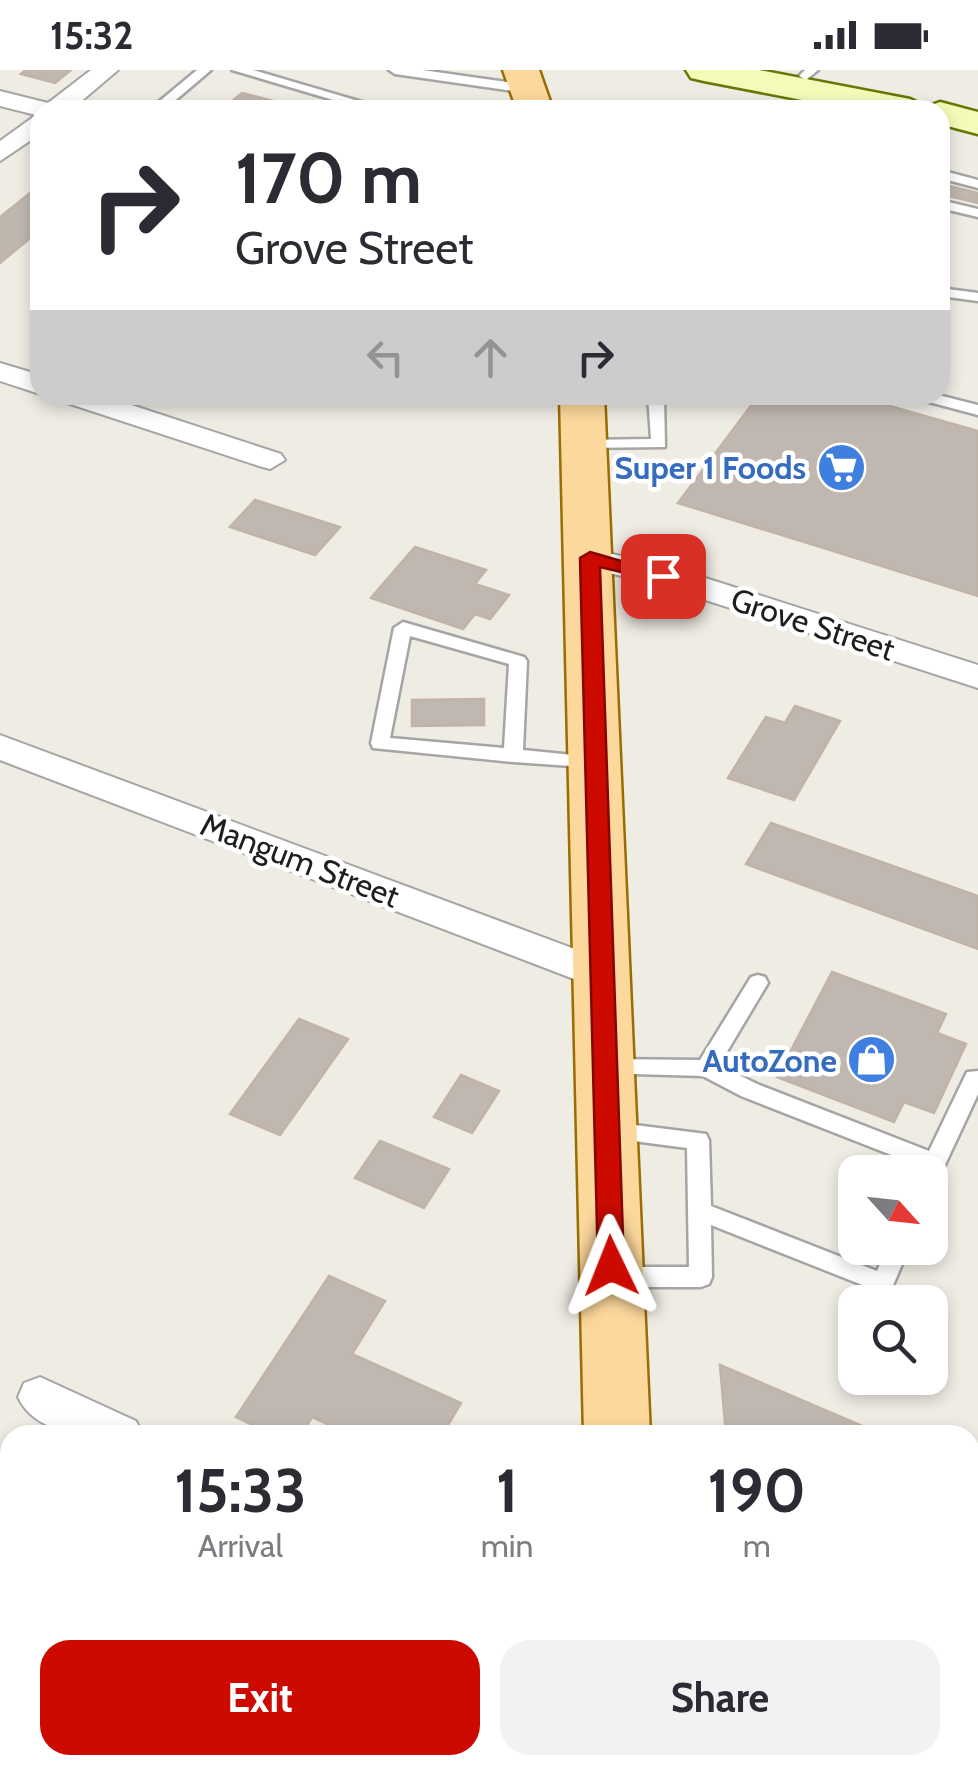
<!DOCTYPE html>
<style>
:root{--surface:#fff;--page:#f2f2f3;--text:#2b2b33;--muted:#7c7c81;--accent:#cd0a00}
body{margin:0;font-family:Cabin,sans-serif;background:var(--page);color:var(--text);height:100vh;display:flex;flex-direction:column;font-size:38px;white-space:nowrap}
*{box-sizing:border-box;margin:0}
p{font-size:32px;color:var(--muted)}
.icon{flex:none;width:55px;height:55px;fill:none;stroke:currentColor;stroke-width:2;stroke-linecap:round;stroke-linejoin:round}
.map{position:relative;flex:1;overflow:hidden}
.drawer{position:absolute;left:0px;top:1355px;width:980px;height:350px;display:flex;flex-direction:column;background:var(--surface);border-radius:30px 30px 0 0;box-shadow:0 5px 15px #0003}
.drawer>*{flex:none}
.banner{position:absolute;left:30px;top:30px;width:920px;height:305px;border-radius:30px;box-shadow:0 5px 15px #0003;background:#fff;color:var(--text);overflow:hidden}
.needle{width:65px;rotate:117deg}
.tools{position:absolute;left:838px;top:1085px;display:grid;gap:20px}
.tools a{display:grid;place-items:center;width:110px;height:110px;border-radius:20px;background:var(--surface);box-shadow:0 5px 15px #0003;font-size:50px}
.pin{position:absolute;display:grid;place-items:center;width:85px;height:85px;color:#fff;margin:-42px;border-radius:20px;box-shadow:0 5px 15px #0006}
.me{position:absolute;width:110px;margin:-55px;rotate:358deg;stroke-linejoin:round;filter:drop-shadow(0 0 8px #0008)}
.turn{display:flex;align-items:center;gap:35px;height:210px;padding:0 40px;font-size:45px}
.turn .icon{width:130px;height:130px;stroke-width:2.5}
.turn b{display:block;font-size:70px;line-height:85px}
.lanes{display:flex;align-items:center;height:95px;padding:0 40px;background:#0003;justify-content:center;gap:50px;direction:ltr}
.lanes .off{opacity:.35}
.eta{display:flex;justify-content:space-evenly;align-items:center;height:170px;text-align:center}
.eta b{font-size:60px;font-weight:700;line-height:70px}
.cta{display:flex;gap:20px;margin-top:auto;padding:20px 40px}
.cta a{flex:1;height:115px;border-radius:30px;background:var(--accent);color:#fff;font-size:40px;font-weight:700;line-height:115px;text-align:center}
.cta a+a{background:var(--page);color:var(--text)}
.status{display:flex;justify-content:space-between;align-items:center;height:70px;padding:0 50px;background:var(--surface);direction:ltr}
.status svg{height:28px;fill:currentColor}
.map>svg:first-child{display:block}
.building{fill:#c0b8b0;stroke:#c1b3a6;stroke-width:2.5}
.lines{fill:none;stroke-linecap:round;stroke-linejoin:round}
.service-casing{stroke:#a5a5a5;stroke-width:5}
.minor-casing{stroke:#a5a5a5;stroke-width:4}
.secondary-casing{stroke:#657704;stroke-width:5}
.primary-casing{stroke:#996d00;stroke-width:5}
.service{fill:#fff;fill-rule:evenodd}
.minor{fill:#fff;fill-rule:evenodd}
.secondary{fill:#f4fab7;fill-rule:evenodd}
.primary{fill:#fdd89c;fill-rule:evenodd}
.route{fill:#cd0a00;stroke:#850600;stroke-width:2.5}
.labels{text-anchor:middle;dominant-baseline:central;stroke-width:9;stroke-linejoin:round;paint-order:stroke}
.shop-label{font-size:32px;font-weight:bold;fill:#366cbe;stroke:#fff;text-anchor:end}
.street-label{font-size:32px;fill:#1e1e1e;stroke:#fff}
</style>
<div class="status"><b>15:32</b><svg viewBox="0 0 49 12"><path d="M0 12V9h3v3zM5 12V6h3v6zM10 12V3h3v9zM15 12V0h3v12zM26 1h20v11H26zM47 4h2v5h-2z"/></svg></div>
<div class="map">
<svg width="978" height="1705" viewBox="0 0 978 1705">
<rect width="100%" height="100%" fill="#efece4"/>
<path class="building" d="M26,0h45l-16,13 -34,-9z
M242,23l66,17h-87z
M40,115v45l-40,33v-46z
M945,115l33,8v10l-38,-9z
M759,325h92l127,36v165l-300,-93z
M255,430l85,27 -25,28 -85,-28z
M415,477l71,23 -11,14 34,11 -19,24 -15,-5 -12,15 -92,-31z
M484,629v26l-72,1v-26z
M795,636l45,15 -46,79 -66,-22 38,-61 19,6z
M771,753l207,73v53l-232,-85z
M832,902l114,42 -9,19 29,11 -32,69 -30,-11 -10,20 -117,-45z
M299,949l49,20 -68,96 -50,-21z
M461,1005l38,16 -27,42 -38,-16z
M380,1071l69,28 -25,39 -69,-30z
M329,1206l56,25 -33,53 109,49 -19,32h-91l-39,-18 -11,18h-28l-37,-18z
M720,1295l163,70h-157z
M970,1402l8,4v108l-8,20z"/>
<g class="lines">
<defs>
<path id="service" d="M197,0h14l-47,40h-15z
M232,0h21l136,40h-22z
M389,0h33l105,15 7,4 -7,4 -132,-19z
M805,0h13l-12,10 -7,-4z
M940,100l38,10v8l-38,-10z
M940,130l38,9v8l-38,-9z
M940,218l38,5v8l-38,-5z
M648,325h16l1,52 -86,1v-6l6,-2 66,-1z
M912,325h26l40,10v10l-64,-17z
M403,552l121,35 3,4 -4,89 70,7 9,6 -2,5 -87,-6 -140,-14 -2,-5 23,-115zM410,566l99,28 -5,84 -114,-10z
M758,905l7,2 3,6 -49,82 38,19 172,67 38,-79 11,-1v23l-35,75 -8,3 -8,-3 -186,-73 -38,-20 -104,-3 -4,-6 4,-6 7,-2 94,1 51,-83z
M611,1052l95,12 3,6 2,66 166,65 10,-23h22l-18,42 -8,3 -8,-3 -164,-65 1,52 -3,7 -8,3h-81l-8,-3 -3,-7 3,-7 8,-3h69l-2,-119 -84,-11 -3,-6 3,-6z"/>
<path id="minor" d="M91,0h27l-47,40h-31v24l-40,27v-20l36,-26 -36,-9v-15l48,12z
M0,293l40,12v19l-40,-13z
M56,325h45l180,59 4,6 -15,9 -11,-3 -198,-65z
M590,479l84,19 304,97v23l-322,-104 -77,-18 -5,-7 5,-7z
M0,665l615,229 5,10 -5,10 -14,5 -14,-5 -587,-224z
M40,1307l96,44 7,14c-41,0 -105,6 -125,-38l6,-14z
M0,1675l10,1v19h47l4,10h-61z
M888,1695h66l4,10h-66z"/>
<path id="secondary" d="M686,0h73l151,29 16,8 14,-5 38,10v22l-38,-10v-14h-86l-150,-29 -13,-3z"/>
<path id="primary" d="M503,0h36l14,40h-36z
M560,325h44l46,1040h-66z
M590,1695h74v10h-74z"/>
</defs>
<use href="#service" class="service-casing"/>
<use href="#minor" class="minor-casing"/>
<use href="#secondary" class="secondary-casing"/>
<use href="#primary" class="primary-casing"/>
<use href="#service" class="service"/>
<use href="#minor" class="minor"/>
<use href="#secondary" class="secondary"/>
<use href="#primary" class="primary"/>
</g>
<path class="route" d="M590,482l83,24 -10,6 -63,-15 24,699 -13,11 -13,-11 -18,-708z"/>
<defs>
<symbol id="supermarket-disc" viewBox="-11 -11 22 22"><circle r="9.5" fill="#3f7fe0" stroke="#fff"/><path d="M-6-5.5h2.5l.6 2H6L4.5 2H-2.5L-4.4-4H-6ZM-1.5 3.2a1.3 1.3 0 1 0 .1 0ZM3 3.2a1.3 1.3 0 1 0 .1 0Z" fill="#fff"/></symbol>
<symbol id="shop-disc" viewBox="-11 -11 22 22"><circle r="9.5" fill="#3f7fe0" stroke="#fff"/><path d="M-5-2.5h2.3a2.7 3.5 0 0 1 5.4 0H5L5.5 6h-11ZM-1.5-2.5h3a1.5 2.3 0 0 0-3 0Z" fill="#fff"/></symbol>
</defs>
<g fill-rule="evenodd">
<use href="#supermarket-disc" x="814" y="370" width="55" height="55"/>
<use href="#shop-disc" x="844" y="962" width="55" height="55"/>
</g>
<g class="labels">
<g class="shop-label">
<text x="806" y="397">Super 1 Foods</text>
<text x="837" y="990">AutoZone</text>
</g>
<g class="street-label">
<text transform="translate(813 554) rotate(18)">Grove Street</text>
<text transform="translate(300 790) rotate(21)">Mangum Street</text>
</g>
</g>
</svg>
<div class="tools">
<a><svg class="needle" viewBox="-14 -14 28 28"><path d="M0-13l5 13h-10z" fill="#e53935"/><path d="M0 13l5-13h-10z" fill="#7c7c81"/></svg></a>
<a><svg class="icon" aria-label="search" viewBox="0 0 24 24"><circle cx="10" cy="10" r="6"/><path d="M15 15l6 6"/></svg></a>
</div>
<div class="pin" style="left:663px;top:506px;background:#d93025"><svg class="icon" aria-label="arrive" viewBox="0 0 24 24"><path d="M6 21V4h12l-3 4 3 4H6"/></svg></div>
<svg class="me" style="left:611px;top:1196px" viewBox="-20 -20 40 40"><path d="M0-17L14 15 0 8-14 15z" fill="#cd0a00" stroke="#fff" stroke-width="4"/></svg>
<div class="banner">
<div class="turn"><svg class="icon" aria-label="right" viewBox="0 0 24 24"><path d="M7 20v-9h11M14 6l5 5-5 5"/></svg><div><b>170 m</b>Grove Street</div></div>
<div class="lanes"><svg class="icon off" aria-label="left" viewBox="0 0 24 24"><path d="M17 20v-9H6M10 6l-5 5 5 5"/></svg><svg class="icon off" aria-label="ahead" viewBox="0 0 24 24"><path d="M12 20V5M6 11l6-6 6 6"/></svg><svg class="icon" aria-label="right" viewBox="0 0 24 24"><path d="M7 20v-9h11M14 6l5 5-5 5"/></svg></div>
</div>
<section class="drawer">
<div class="eta">
<div><b>15:33</b><p>Arrival</p></div>
<div><b>1</b><p>min</p></div>
<div><b>190</b><p>m</p></div>
</div>
<div class="cta"><a>Exit</a><a>Share</a></div>
</section>
</div>
